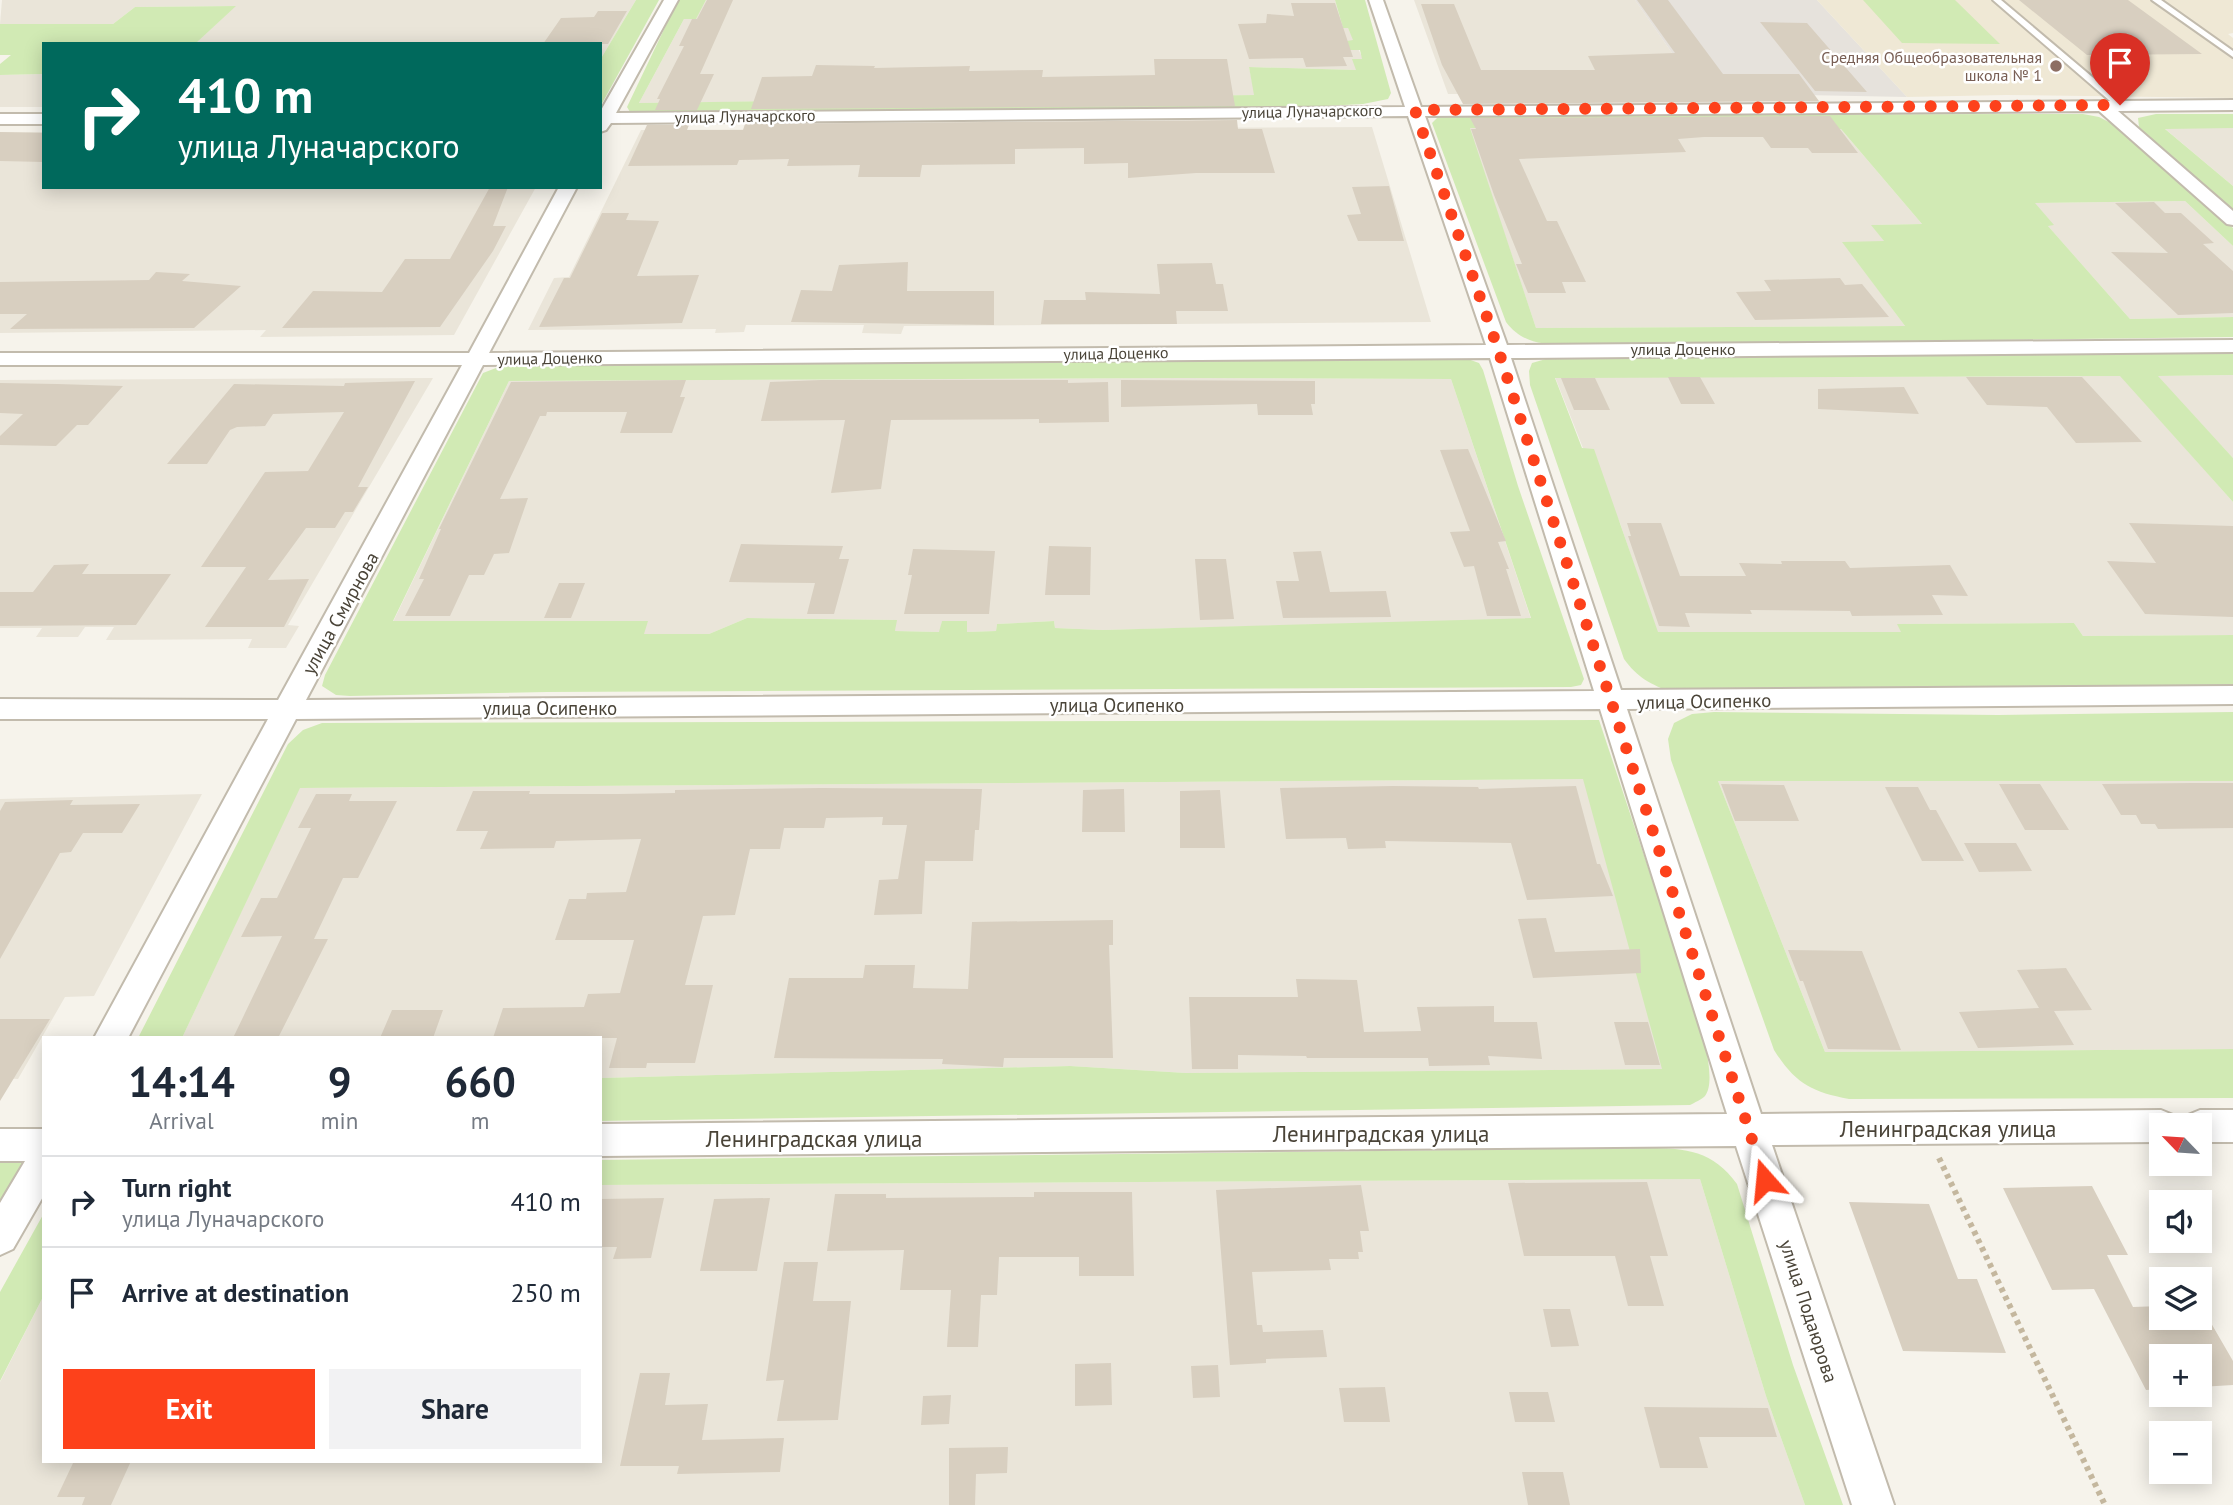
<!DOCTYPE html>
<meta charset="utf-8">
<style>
:root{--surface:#fff;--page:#f2f2f3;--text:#1f2937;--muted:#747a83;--line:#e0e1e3;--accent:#fd411b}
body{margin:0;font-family:"PT Sans",sans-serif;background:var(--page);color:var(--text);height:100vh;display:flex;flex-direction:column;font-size:26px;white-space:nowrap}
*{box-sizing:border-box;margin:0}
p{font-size:23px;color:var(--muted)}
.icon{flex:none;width:38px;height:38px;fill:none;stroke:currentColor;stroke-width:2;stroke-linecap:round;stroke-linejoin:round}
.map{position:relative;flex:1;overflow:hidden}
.details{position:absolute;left:42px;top:1036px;width:560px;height:427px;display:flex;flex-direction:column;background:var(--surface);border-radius:0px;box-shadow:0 4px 18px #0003}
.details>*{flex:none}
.guide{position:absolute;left:42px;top:42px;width:560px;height:147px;border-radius:0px;box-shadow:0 4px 18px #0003;background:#00695c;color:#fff;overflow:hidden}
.needle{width:46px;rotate:295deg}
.controls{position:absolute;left:2149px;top:1113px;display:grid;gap:14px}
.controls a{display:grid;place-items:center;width:63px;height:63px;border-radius:0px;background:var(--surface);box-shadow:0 4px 18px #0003;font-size:35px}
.pin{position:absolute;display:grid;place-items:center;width:60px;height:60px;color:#fff;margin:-72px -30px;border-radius:50% 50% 50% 0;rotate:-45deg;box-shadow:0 0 7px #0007}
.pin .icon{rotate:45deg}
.me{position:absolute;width:77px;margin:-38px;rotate:342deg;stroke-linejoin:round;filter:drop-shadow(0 0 5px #0008)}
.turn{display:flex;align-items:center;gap:24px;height:147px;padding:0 21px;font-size:32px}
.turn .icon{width:91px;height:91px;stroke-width:2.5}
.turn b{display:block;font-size:49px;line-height:60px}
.eta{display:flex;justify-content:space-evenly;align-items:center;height:119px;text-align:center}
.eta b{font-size:42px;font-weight:700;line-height:49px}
.action{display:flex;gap:14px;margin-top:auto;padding:14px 21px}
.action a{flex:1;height:80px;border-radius:0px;background:var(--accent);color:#fff;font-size:28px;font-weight:700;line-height:80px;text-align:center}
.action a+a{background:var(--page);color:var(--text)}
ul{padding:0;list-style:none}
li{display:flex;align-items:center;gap:21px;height:91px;padding:0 21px;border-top:2px solid var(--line)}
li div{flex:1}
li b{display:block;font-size:26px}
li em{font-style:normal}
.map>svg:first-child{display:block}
.residential{fill:#eae5d9}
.industrial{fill:#e6e2dc}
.education{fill:#efe8d5}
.green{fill:#d1eab4;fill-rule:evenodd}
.building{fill:#d8cfc0}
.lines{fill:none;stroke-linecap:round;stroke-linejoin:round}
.lane-casing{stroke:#c2bbad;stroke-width:4}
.street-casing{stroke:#c2bbad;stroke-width:4}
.path{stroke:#c4b79e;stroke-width:6;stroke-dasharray:4.5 4.5;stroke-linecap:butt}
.lane{fill:#fff;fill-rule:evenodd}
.street{fill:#fff;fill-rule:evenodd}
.route{stroke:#fd411b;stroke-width:12;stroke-dasharray:0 21.6}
.education-dot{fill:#8d6e63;stroke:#fff;stroke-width:2.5}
.labels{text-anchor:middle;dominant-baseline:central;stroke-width:5;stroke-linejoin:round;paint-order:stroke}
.far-education-label{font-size:16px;fill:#785e54;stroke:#fff;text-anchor:end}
.far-street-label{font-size:16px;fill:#4a4438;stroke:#fff}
.street-label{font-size:19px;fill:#4a4438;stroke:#fff}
.near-street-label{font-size:23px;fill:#4a4438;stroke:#fff}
</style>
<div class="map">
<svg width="2233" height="1505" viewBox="0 0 2233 1505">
<rect width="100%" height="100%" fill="#f6f3eb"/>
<path class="residential" d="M2,0h634l-36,60v-16h-405l40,-38 -100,1 -22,17h-113z
M706,0h629l8,28h5l15,31 -7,11 -107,-3 6,28 -616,8 45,-84 12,-1z
M1414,0h221l65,93 -252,1z
M44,74v33h-44v-32z
M1372,127l59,195 -527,4 -3,8 -39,-1 2,-8h-118l-2,7 -29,1 1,-4 -188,1 26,-52 15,-1 72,-147z
M1469,128l372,1 81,95 -50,1 13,17h-42l62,84 -369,2z
M2164,128h69v58z
M0,132h44v55h492l-82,148 -194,2 6,-7 -266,3z
M2185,201l48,45v71l-103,2 -83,-94h6l-19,-22z
M2233,375v83l-76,-82z
M2121,376l112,126v133l-150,1 -9,-13 -176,1 4,8 -245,1 -37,-110 -37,-75 -28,-71z
M433,378l-145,247 11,1 -13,22h-38l4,-9 -146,1 8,-13h-29l-7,10h-42l6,-9h-42v-248z
M1180,378l271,1 80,240 -428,11 -48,-2 -1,-7 -57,3 -1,7 -29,1v-11h-25l-2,11 -45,-1 1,-11 -149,-2 -38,16h-66l4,-13 -254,1 116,-241z
M1584,779l79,290 -477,4 -116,-7 -470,12v-40h-418l117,-250z
M1718,781h515v268l-408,3z
M202,794l-108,202 -29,1 -47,82 -18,-1v-279z
M1700,1179l66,217 39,109h-1805v-123l44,-87v166h556v-276z"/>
<path class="industrial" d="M1635,0h182l90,97 -207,-4z"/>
<path class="education" d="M1817,0h416v33l-5,1 5,4v60l-227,-3 -99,2z"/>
<path class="green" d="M636,0h23l-59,107v-47z
M678,0h28l-10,19h-12l-45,84 615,-8 -5,-28 107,3 -4,-11h10l-2,-9h-10l-3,-9 6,-1 -5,-12h-5l-8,-28h30l26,93 -3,6 -25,5 -77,4 -656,4 -3,-5z
M1863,0h92l45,44 -98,-1z
M236,6l-41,38h-151v30l-44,1v-11l11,-9h-11v-31h113l22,-17z
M2083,114l16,3 16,8 118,103v18l-48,-45 -150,2 19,22 -6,1 82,93 103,-2v20l-668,8c-24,-1 -43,-2 -59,-23l-74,-199 7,-7 10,-1zM1470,128l371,1 81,95 -51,1 13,16 -42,1 63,84 -369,2z
M2156,114h77v14l-68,1 68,57v28l-94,-87 -1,-9z
M2233,352v23l-75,1 75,82v44l-113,-126 -565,2 27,70 12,1 64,183h243l-4,-8 177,-1 9,13 150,-1v56l-561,1c-21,-7 -35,-15 -48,-33l-94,-274 -1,-14 3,-8 28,-8z
M1465,358l14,5 4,7 35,116 66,193 -3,6 -10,2 -1024,5 -197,4 -14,-1 -14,-9 3,-11 158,-302 26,-10zM1180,378l271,1 80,239 -428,12 -48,-2 -1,-7 -57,3 -1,7 -29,1v-11h-25l-3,11 -44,-1 2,-11 -150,-2 -38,16h-65l4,-13h-255l116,-240z
M1714,712l284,3 235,-3v69h-515l107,271 408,-3v49l-384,1c-38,-7 -54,-16 -75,-49l-103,-290 -3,-21 6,-16 18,-9z
M1599,720l101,304c4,16 16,58 5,72 -3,3 -11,7 -15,9l-1090,16v-43l470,-12 116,7 476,-4 -79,-290 -1283,9 -118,250h-44l150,-294 15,-14 19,-7z
M1629,1148c44,0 80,-4 108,36l56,181 50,140h-38l-39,-109 -66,-217 -1100,6v-25z
M0,1162l31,1 -31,52z
M44,1213v82l-44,86v-89z"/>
<path class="building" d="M707,0h26l-33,74h14l-17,36h-42l5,-11h-3l27,-53h-5l13,-27h5z
M1637,0h31l55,74h76l20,27 -356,3 -21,-39 -21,-61h33l27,66h114l-7,-14 87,-3z
M2019,0h109l74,54 -115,1z
M1291,3h44l18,54h-10l4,9 -41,1 -3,-9 -54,1 -11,-35 28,-1 1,-9 27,2z
M598,11h29l-19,33h-65l18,-26 33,-1z
M1760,22l47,1 60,69 -52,-1z
M1154,59h73l8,47 -484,3 11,-32 50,-1 4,-11 59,1 -1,2 96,-2 -1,5 74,-1 -1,7 113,-2z
M1830,116l28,37h-46l-4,-5h-37l-8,-11h-59l-26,2 8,13 -167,7 28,62h10l29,61h-24l4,11h-38l-12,-29h6l-28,-69 -23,-66h5l-6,-11z
M1237,120l1,9h24l13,44h-79l-68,5v-15l-44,1v-16l-69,1v15l-93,1 -2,12h-62l2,-12 -73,1 2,-7 -50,1 -2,5 -109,1 19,-41h42l-2,5h56l2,-6z
M0,132l44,1v29l-44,-1z
M1389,186l15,55h-46l-11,-26 14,-1 -9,-27z
M490,187h18l-15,39h13l-13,25 -53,76 -158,1 31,-37 69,1 23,-33h45z
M2154,202l11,11h16l33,30 -11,1 30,27v42l-55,2 -67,-63 57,1 -53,-50z
M602,213h27l-3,7 33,1 -22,55 62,-1 -17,48 -143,4 25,-49h6z
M908,262l-1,29h87v34l-203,-3 10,-32 31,1 7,-26z
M1212,263l4,21h7l5,27h-52l1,13h-136l3,-24h42l-1,-8 75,2 -3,-30z
M156,272l34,2 -8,7 59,5 -47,42 -184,1 17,-15h-27v-32l149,-2z
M1840,278l5,7 17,-1 27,33 -134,3 -19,-28 35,-1 -7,-11z
M1668,377h32l15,27h-34z
M1966,377h116l60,65 -66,1 -29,-36 -60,-2z
M1561,378h34l15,32h-36z
M686,380l-6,17h5l-13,36h-52l7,-21h-80l-1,4h-6l-40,83 28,-1 -19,55 -15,1 -10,21h-15l-19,41h-45l19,-37h-5l22,-50h-2l72,-147z
M821,380h247v3l40,-1 1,40 -70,1v-4l-148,1 -10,69 -50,4 14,-73 -84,1 9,-39z
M1121,380l194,1v23h-4l2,11h-55l-1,-11 -136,3z
M415,381l-57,106h10l-15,25h-8l-10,16h-29l-38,52 41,-1 -25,48h-79l41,-60h-45l64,-95 43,-1 36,-59 -71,2 -8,12 -28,1 -7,3 -23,34h-40l67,-80 110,2 1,-3z
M0,383l57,1 66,2 -35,39h-11l-21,21 -56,-1v-9l23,-22 -23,-1z
M1904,387l15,27 -101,-5v-20z
M1468,449l38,92 -8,1 11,27h-3l15,47h-34l-13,-50 -10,1 -14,-35 20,-1 -30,-81z
M1627,523h34l19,53h66l-7,-13 43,1 -1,-3h64l5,7 100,-3 18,31 -36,-1 11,20 -91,1 -2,-5 -100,-1 2,4 -67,-1 5,14 -31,-1 -31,-90h3z
M2129,523l104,3v91l-88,-3 -38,-53 49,2z
M741,544l102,2 -4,13h10l-15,55h-27l8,-31 -86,-1z
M1049,546l42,1 -1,48h-45z
M913,549l82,2 -6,63h-85l8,-39h-4z
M1321,551l9,41 56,-1 5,26 -108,1 -7,-37h23l-6,-29z
M1195,559h31l8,60 -34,1z
M89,564l-7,10h89l-35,51 -136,1v-34h33l21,-27z
M559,583h26l-14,35h-27z
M2192,783h41v45l-75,1 -3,-5h-14l-5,-9h-15l-19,-31z
M1721,784l63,1 15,36h-64z
M1999,784h41l29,46h-44z
M1393,786l85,1 1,2 97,-3 21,78h3l13,32 -86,4 -16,-57 -126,-2 1,7 -38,1 -2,-11 -60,1 -6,-51z
M1885,787h33l12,23h6l28,51h-42z
M821,788l161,1 -3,41h-4l-2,31h-48l-3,53 -48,1 5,-35 19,-1 9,-54h-25l1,-8 -57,1 -2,10h-40l-4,21h-30l-15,66 -32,1 -18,69h28l-18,78h-48l-1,5h-37l8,-30h-124l10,-30 81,-1 4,-13 32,-1 14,-53h-79l14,-41h17l1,-6 39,-1 15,-53 -85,2 -2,7 -74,1 8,-18h-32l17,-40h57l-1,3h89l57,-1v-3z
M1124,789l1,43h-43l1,-42z
M1220,790l5,58h-45v-57z
M316,794h36l-3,7h48l-39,77h-15l-29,61h14l-50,99h-45l49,-102 -41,1 20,-39h16l34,-70h-13z
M73,800l-3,5 70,-1 -18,29h-39l-12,19 -11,1 -60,106v-148l5,-9z
M1964,843h52l16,28 -53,1z
M1546,918l9,34 85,-3 1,24 -108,5 -15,-59z
M1113,920v25h-4l4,113h-109l-1,9 -61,-3 1,-5 -169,-1 15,-80h74l2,-13h50l-2,23 55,1 4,-67z
M1788,950l74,1 39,99 -73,-1 -25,-68h-3z
M2066,968l26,42 -38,1 20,34 -96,3 -19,-36 80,-4 -22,-38z
M1296,979l61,1 7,52 57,-1 -4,-24 77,-1v16h43l5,37 -54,-3 2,9 -61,1 -1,-8h-121l-1,-2 -68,-1v14h-46l-3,-72h109z
M392,1010h51l-10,28h-53z
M0,1019h50l-50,82z
M1614,1022h34l12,43h-35z
M1647,1182l21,74h-18l14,50h-36l-13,-50h-91l-16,-73z
M1361,1185l8,46h-9l3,21h-5l1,7h-30l2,11 -79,2 5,53h5l1,7 60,-2 4,27 -61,2v4l-36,2 -14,-175z
M2092,1186l36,69h-21l26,52 28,-1v12h39v-14l33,57v24l-33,2v-31h-39v33l-15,1 -52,-101 -42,1 -49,-102z
M1034,1192h98l2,84h-55v-19h-80l-2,38h-16l-3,52h-31l4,-57h-51l4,-40 -77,1 8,-57h51v4l148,-1z
M664,1198l-13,60 -38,1 4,-12h-17v-48z
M770,1198l-13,73h-57l14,-72z
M1849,1202l80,2 29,75h19l29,74 -103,-2z
M784,1262h34l-5,39h38l-13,119 -61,1 7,-41 -18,1z
M1543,1309h27l9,37 -28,1z
M1111,1363l1,42 -37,1v-42z
M1218,1365l2,32 -27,1 -2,-32z
M640,1373h30l-5,32 43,-1 -6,36 82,-2 -4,34 -103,2 2,-8h-59z
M1385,1387l5,35h-46l-5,-34z
M1509,1392h39l7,30h-40z
M951,1395l-2,29 -28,1 2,-29z
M1644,1407l124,1 9,29h-78l9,31h-48z
M1008,1447l-1,26 -31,1 -1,31h-26v-57z
M74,1461h57l-20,44h-29l3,-8h-28z
M1522,1472h41l7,33h-42z"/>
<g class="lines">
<defs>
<path id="lane" d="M1993,0h8l122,103v4h-6z
M2152,0h9l72,51v6z"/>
<path id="street" d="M664,0h14l-62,113 789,-6 -36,-107h14l38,107 812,-7v10l-115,1 115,100v14l-6,-1 -128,-113 -674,5 82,229 726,-5v12l-722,6 110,332 612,-4v18l-606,5 134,405 400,-4 12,5 5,10h-17v17l-389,3 122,360h-42l-116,-359 -1136,10v-32l1127,-10 -127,-405 -1304,10 -168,319h-34l174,-319h-268v-20l278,1 184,-335h-462v-12h469l90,-166h18l-88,166 997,-8 -78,-229 -797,7 -5,7 -6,2v-20zM1490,358l104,333 -1288,9 177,-335z
M0,114h44v10h-44z
M2200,1110h33v32h-33v-17h-17l5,-10z
M0,1129h44v66l-31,54 -13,6v-52l25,-42h-25z"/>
</defs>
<use href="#lane" class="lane-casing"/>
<use href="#street" class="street-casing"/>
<path class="path" d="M1939,1158l166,347"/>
<use href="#lane" class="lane"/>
<use href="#street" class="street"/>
</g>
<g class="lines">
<path class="route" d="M1765,1180l-267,-831 -83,-239 705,-5"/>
</g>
<circle class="education-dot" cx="2056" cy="66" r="7"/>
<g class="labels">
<g class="far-education-label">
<text x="2042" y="57">Средняя Общеобразовательная<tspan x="2042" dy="18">школа № 1</tspan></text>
</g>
<g class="far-street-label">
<text transform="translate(1312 111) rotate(-1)">улица Луначарского</text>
<text transform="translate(745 116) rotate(-1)">улица Луначарского</text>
<text x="1683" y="349">улица Доценко</text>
<text transform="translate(1116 353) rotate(-1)">улица Доценко</text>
<text transform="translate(550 358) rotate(-1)">улица Доценко</text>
</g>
<g class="street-label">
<text transform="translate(340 613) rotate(-61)">улица Смирнова</text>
<text transform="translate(1704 701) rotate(-1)">улица Осипенко</text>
<text x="1117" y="705">улица Осипенко</text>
<text x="550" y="708">улица Осипенко</text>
<text transform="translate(1809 1311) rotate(72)">улица Подаюрова</text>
</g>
<g class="near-street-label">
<text x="1948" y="1128">Ленинградская улица</text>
<text x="1381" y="1133">Ленинградская улица</text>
<text x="814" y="1138">Ленинградская улица</text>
</g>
</g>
</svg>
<div class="controls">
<a><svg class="needle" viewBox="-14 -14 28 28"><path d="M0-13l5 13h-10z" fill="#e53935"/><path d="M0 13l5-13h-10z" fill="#747a83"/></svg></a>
<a><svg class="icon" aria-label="sound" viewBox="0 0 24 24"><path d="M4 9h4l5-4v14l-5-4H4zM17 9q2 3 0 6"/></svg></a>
<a><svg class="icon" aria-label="layers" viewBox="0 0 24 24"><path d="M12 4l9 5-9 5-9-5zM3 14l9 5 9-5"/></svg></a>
<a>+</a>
<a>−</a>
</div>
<div class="pin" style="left:2120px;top:105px;background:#d93025"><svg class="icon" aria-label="arrive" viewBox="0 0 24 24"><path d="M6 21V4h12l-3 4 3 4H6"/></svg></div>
<svg class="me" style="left:1765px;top:1180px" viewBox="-20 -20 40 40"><path d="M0-17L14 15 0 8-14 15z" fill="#fd411b" stroke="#fff" stroke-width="4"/></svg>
<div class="guide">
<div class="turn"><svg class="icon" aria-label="right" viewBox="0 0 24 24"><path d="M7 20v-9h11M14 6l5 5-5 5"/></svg><div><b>410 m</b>улица Луначарского</div></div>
</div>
<section class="details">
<div class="eta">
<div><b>14:14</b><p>Arrival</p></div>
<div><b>9</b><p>min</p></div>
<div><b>660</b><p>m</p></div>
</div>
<ul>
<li><svg class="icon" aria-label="right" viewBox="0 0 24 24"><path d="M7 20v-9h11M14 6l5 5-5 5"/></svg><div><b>Turn right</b><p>улица Луначарского</p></div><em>410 m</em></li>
<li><svg class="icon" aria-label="arrive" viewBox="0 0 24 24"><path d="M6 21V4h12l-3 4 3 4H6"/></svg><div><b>Arrive at destination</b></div><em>250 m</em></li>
</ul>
<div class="action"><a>Exit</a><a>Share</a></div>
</section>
</div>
